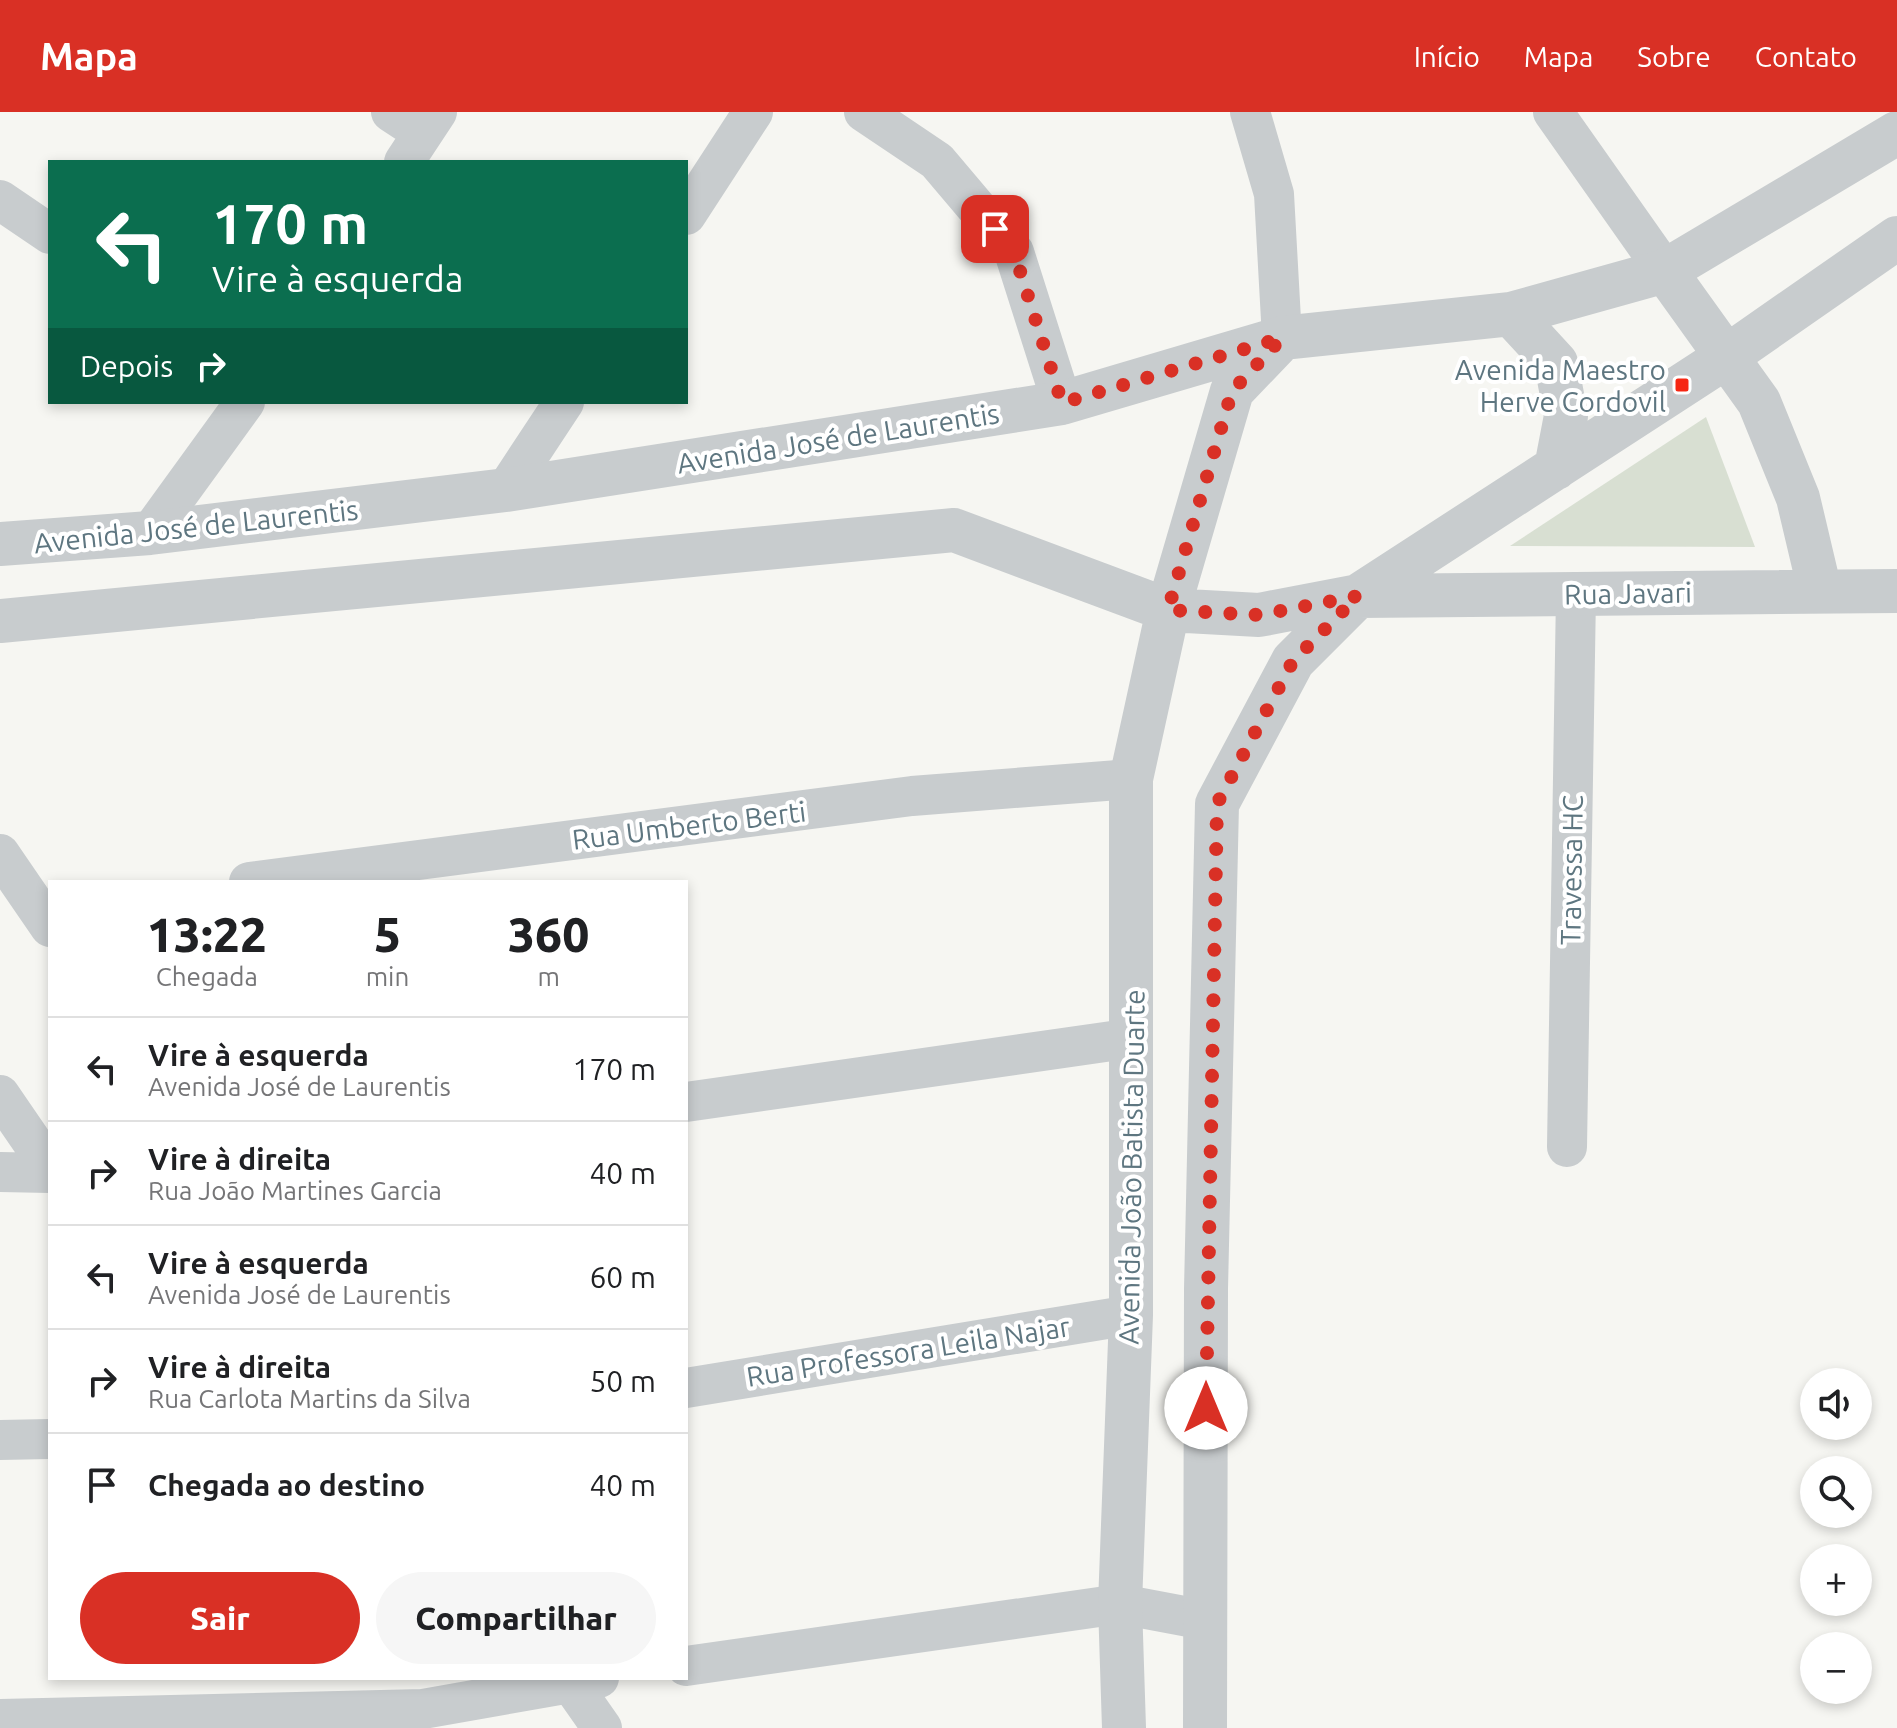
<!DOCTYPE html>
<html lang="pt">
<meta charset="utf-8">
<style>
:root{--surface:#fff;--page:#f6f6f6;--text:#202124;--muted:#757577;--line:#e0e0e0;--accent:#d93025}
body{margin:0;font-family:Ubuntu,sans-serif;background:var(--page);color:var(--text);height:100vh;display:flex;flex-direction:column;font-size:30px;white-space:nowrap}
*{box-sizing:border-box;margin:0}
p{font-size:26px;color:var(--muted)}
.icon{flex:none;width:44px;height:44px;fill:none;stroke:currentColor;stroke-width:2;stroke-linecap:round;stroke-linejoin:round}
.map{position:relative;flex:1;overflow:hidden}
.side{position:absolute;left:48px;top:768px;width:640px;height:800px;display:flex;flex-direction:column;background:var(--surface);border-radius:0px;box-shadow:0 4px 12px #0003}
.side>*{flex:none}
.banner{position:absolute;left:48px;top:48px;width:640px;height:244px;border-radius:0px;box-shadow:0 4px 12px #0003;background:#0b6e4f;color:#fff;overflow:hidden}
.controls{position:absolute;left:1800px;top:1256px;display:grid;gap:16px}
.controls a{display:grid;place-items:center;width:72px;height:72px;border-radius:50%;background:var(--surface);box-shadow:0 4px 12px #0003;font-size:40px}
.pin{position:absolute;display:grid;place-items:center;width:68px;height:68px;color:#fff;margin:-34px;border-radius:16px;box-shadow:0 4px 12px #0006}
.me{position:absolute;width:88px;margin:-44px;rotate:0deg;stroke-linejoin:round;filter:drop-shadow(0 0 6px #0008)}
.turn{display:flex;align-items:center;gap:28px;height:168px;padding:0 32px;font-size:36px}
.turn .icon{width:104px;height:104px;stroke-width:2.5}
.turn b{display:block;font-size:56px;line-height:68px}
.then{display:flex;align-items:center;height:76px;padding:0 32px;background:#0003;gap:16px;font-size:30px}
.eta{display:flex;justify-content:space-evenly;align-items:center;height:136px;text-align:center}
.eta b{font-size:48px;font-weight:800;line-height:56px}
.primary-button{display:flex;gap:16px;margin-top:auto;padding:16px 32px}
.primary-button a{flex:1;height:92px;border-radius:48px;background:var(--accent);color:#fff;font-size:32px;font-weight:800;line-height:92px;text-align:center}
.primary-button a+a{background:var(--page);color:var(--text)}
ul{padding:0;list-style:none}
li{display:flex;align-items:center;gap:24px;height:104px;padding:0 32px;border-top:2px solid var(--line)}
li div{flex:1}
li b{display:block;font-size:30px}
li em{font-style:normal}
header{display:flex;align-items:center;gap:48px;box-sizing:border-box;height:112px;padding:0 40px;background:var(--accent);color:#fff}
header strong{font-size:38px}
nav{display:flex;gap:44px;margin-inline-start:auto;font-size:28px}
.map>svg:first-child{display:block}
.green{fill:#d8dfd2}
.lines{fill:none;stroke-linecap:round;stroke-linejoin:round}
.minor{stroke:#c8ccce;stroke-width:40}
.tertiary{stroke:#c8ccce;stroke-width:44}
.route{stroke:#d93025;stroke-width:14;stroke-dasharray:0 25.2}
.poi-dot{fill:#f62612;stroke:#fff;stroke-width:3}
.labels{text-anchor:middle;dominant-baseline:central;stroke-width:8;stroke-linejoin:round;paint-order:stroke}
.poi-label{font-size:28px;fill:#5e7680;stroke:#fff;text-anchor:end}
.street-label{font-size:28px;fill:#5e7680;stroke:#fff}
</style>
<header>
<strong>Mapa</strong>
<nav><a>Início</a><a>Mapa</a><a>Sobre</a><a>Contato</a></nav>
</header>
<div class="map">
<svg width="1897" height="1616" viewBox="0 0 1897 1616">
<rect width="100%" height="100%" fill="#f6f6f2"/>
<path class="green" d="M1706,305l49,130 -245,-1z"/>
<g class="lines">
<path class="minor" d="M391,0l32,21
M864,0l73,49 77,91 48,151
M1250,0l24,82 8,144
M1553,0l112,159
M404,50l33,-50
M0,88l50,34
M686,103l67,-103
M506,378l58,-88
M150,421l95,-131
M0,742l50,73
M249,770l663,-86 219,-17
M0,983l50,73
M686,990l447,-64
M1567,1035l9,-553
M0,1060l50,1
M686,1276l445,-73
M0,1328l50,-1
M686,1554l434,-62 85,16
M567,1566l35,50
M0,1607l423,-10 176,-31"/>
<path class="tertiary" d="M1665,159l94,131 39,96 22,93
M1511,202l45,49 10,53 -10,52
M0,432l150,-11 356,-43 556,-87 220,-65 229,-24 154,-43 232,-138
M0,509l954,-91 214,80 91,5 99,-19 539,-5
M1124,1616l-4,-124 11,-289v-536l37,-169 64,-219 46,-48
M1205,1616l1,-439 11,-485 76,-143 65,-65 368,-239 171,-119"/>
</g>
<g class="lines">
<path class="route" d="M995,117l19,23 48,151 220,-65 -50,53 -64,219 91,5 99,-19 -65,65 -76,143 -11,604"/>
</g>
<rect class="poi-dot" x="1674" y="265" width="16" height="16" rx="4"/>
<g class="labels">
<g class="poi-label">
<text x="1666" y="257">Avenida Maestro<tspan x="1666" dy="32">Herve Cordovil</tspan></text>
</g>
<g class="street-label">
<text transform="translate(838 326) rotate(-9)">Avenida José de Laurentis</text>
<text transform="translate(196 414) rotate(-6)">Avenida José de Laurentis</text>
<text transform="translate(1628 481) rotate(-1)">Rua Javari</text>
<text transform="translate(689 713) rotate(-7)">Rua Umberto Berti</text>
<text transform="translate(1571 758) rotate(-89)">Travessa HC</text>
<text transform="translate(1131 1055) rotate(-89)">Avenida João Batista Duarte</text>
<text transform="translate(908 1239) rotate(-9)">Rua Professora Leila Najar</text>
</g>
</g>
</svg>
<div class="controls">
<a><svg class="icon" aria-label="sound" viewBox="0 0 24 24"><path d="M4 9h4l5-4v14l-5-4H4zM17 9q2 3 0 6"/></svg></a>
<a><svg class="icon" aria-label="search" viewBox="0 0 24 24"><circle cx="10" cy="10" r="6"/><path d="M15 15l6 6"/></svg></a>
<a>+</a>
<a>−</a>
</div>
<div class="pin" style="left:995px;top:117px;background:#d93025"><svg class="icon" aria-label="arrive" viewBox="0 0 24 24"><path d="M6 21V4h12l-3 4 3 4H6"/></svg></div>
<svg class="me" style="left:1206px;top:1296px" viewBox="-20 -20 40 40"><circle r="19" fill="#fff"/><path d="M0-13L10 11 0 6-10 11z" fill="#d93025"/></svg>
<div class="banner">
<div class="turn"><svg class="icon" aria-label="left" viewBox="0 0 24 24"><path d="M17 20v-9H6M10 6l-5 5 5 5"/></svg><div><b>170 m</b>Vire à esquerda</div></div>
<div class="then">Depois<svg class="icon" aria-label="right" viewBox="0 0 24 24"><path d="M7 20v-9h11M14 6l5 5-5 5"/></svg></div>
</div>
<section class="side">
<div class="eta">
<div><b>13:22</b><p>Chegada</p></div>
<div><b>5</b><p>min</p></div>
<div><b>360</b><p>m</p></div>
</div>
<ul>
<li><svg class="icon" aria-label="left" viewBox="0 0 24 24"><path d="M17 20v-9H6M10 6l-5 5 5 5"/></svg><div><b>Vire à esquerda</b><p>Avenida José de Laurentis</p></div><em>170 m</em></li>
<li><svg class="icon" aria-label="right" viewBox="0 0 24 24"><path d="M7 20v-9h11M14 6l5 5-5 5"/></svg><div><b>Vire à direita</b><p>Rua João Martines Garcia</p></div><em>40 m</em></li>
<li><svg class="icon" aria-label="left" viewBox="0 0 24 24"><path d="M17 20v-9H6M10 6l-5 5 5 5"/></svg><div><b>Vire à esquerda</b><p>Avenida José de Laurentis</p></div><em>60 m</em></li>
<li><svg class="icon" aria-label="right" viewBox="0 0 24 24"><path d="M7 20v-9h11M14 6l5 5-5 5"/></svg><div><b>Vire à direita</b><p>Rua Carlota Martins da Silva</p></div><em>50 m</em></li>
<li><svg class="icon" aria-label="arrive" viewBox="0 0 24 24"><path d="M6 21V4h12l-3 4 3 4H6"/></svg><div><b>Chegada ao destino</b></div><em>40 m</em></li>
</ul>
<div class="primary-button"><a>Sair</a><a>Compartilhar</a></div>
</section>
</div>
